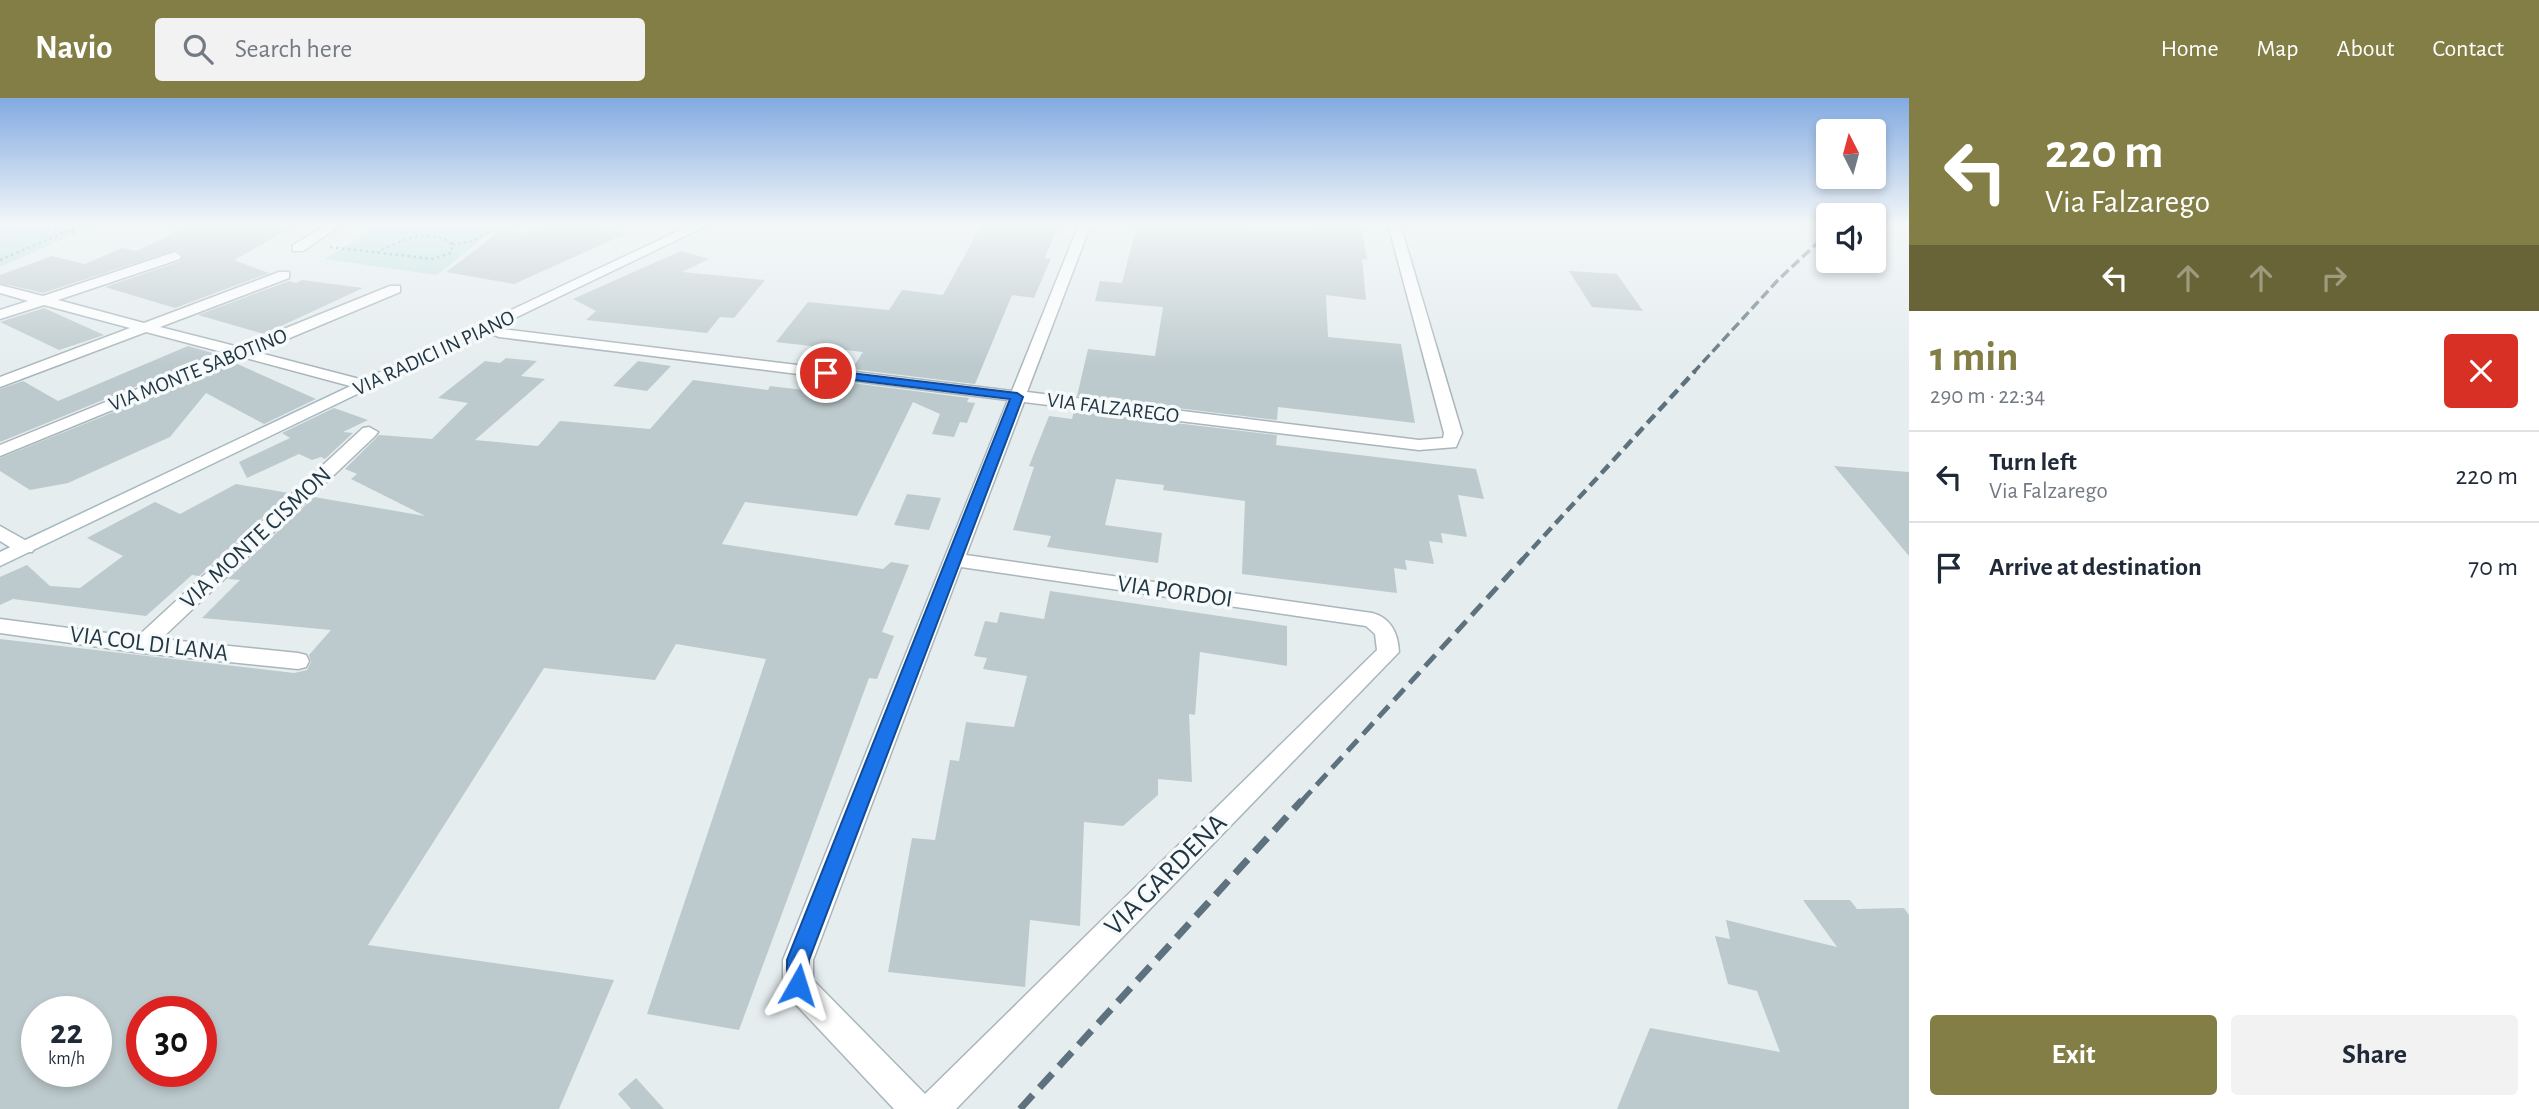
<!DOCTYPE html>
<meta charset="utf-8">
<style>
:root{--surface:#fff;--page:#f2f2f3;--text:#1f2937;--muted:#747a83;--line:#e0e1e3;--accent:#827e45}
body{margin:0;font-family:"Alegreya Sans",sans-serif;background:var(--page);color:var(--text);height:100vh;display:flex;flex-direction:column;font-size:26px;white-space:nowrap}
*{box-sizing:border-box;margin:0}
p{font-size:23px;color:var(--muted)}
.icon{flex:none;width:38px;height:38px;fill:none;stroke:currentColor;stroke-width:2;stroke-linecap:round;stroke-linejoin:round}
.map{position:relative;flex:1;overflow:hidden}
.drawer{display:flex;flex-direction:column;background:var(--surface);width:630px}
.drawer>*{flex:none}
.banner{background:#827e45;color:#fff;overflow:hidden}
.needle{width:46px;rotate:354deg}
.tools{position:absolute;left:1816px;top:21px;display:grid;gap:14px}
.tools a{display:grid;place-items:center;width:70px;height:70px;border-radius:7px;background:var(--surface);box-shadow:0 4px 10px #0003;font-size:35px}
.speed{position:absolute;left:21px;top:898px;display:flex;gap:14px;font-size:35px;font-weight:700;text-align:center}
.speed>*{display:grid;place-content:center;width:91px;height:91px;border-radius:50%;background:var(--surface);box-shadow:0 4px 10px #0003;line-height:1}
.speed small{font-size:18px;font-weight:400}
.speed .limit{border:10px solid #d22;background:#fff;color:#111}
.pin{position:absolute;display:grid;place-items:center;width:60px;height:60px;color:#fff;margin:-30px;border:4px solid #fff;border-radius:50%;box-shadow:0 2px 7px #0007}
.me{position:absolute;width:77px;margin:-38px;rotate:6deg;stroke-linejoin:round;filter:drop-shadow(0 0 5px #0008)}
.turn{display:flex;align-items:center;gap:24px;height:147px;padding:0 21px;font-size:32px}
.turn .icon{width:91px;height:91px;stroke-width:2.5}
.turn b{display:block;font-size:49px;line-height:60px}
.lanes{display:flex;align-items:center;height:66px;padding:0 21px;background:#0003;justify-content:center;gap:35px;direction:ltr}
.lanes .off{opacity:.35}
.round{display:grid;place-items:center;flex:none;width:74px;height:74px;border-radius:7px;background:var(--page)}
.headline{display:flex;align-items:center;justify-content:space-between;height:119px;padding:0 21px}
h1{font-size:42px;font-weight:600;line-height:52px;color:var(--accent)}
.button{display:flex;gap:14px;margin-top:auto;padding:14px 21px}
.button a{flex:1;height:80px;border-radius:7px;background:var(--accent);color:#fff;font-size:28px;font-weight:600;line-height:80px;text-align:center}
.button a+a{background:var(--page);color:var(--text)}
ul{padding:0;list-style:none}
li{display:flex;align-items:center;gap:21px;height:91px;padding:0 21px;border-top:2px solid var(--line)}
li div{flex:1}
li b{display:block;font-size:26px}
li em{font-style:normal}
header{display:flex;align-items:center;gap:42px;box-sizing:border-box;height:98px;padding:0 35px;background:var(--accent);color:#fff}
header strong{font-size:33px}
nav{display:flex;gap:38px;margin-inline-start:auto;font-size:24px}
.search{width:490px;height:63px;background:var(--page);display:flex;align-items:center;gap:18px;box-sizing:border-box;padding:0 24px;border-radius:7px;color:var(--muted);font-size:26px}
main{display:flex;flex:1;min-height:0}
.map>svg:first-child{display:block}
.green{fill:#bce1de}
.building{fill:#bdcacd;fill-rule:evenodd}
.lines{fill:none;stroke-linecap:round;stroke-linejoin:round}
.street-casing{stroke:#aab6bb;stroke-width:3}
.secondary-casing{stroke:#a5b7bf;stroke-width:3}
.path{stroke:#83a5b5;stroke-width:2.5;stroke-dasharray:2.5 3.5;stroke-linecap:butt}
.street{fill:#fff;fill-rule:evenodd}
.secondary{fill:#fff;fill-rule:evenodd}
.rail-far3{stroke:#5d727e;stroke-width:3.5;stroke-dasharray:10 4.5;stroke-linecap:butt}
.rail-far2{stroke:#5d727e;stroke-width:4.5;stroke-dasharray:11 6;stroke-linecap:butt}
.rail-far1{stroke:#5d727e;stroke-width:5;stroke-dasharray:15 8;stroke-linecap:butt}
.rail{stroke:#5d727e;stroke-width:7;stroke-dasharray:19 10;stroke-linecap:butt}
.route{fill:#1a73e8;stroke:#114b97;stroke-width:2}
.labels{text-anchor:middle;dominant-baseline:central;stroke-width:7;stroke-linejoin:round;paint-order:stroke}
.far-street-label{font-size:21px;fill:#223743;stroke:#f6fafb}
.street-label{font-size:24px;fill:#223743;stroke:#f6fafb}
.near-street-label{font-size:28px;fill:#223743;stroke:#f6fafb}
</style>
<header>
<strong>Navio</strong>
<div class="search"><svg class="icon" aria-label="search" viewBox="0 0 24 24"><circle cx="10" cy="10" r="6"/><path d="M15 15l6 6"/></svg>Search here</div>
<nav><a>Home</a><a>Map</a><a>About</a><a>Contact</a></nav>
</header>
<main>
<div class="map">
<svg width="1909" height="1011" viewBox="0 0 1909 1011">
<rect width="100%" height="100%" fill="#e5edef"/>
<path class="green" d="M0,126h97l-97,43z
M382,126h61l53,4 -59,47 -112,-16z"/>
<path class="building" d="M190,126h108l-64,36 35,13 -94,35 -70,-21 76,-26 2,-6 -7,-5 -133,43 -43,-10v-8l52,-19 33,8 37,-16 15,3z
M545,126h48l32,10 -111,50 -68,-12 58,-44 18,6z
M982,126h77l-14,34h6l-17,40 -22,-3 -37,89 -123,-15 11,-17 -87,-10 32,-40 81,8 13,-20 41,5z
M1137,126h93l75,7v-7h56l6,36 -5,-1 4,41 -40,-5 2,42 73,7 14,79 -137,-16 -1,13 -200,-24 11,-47 67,7 8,-49 -68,-6 5,-20 22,2z
M681,153l28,8 -27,13 83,8 -31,38 -14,-1 -13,16 -121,-13 10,-9 -23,-12z
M1569,173l48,3 26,37 -51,-4z
M302,182l61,8 -99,46 -66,-19 91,-34 7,2z
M44,210l60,27 -45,15 -59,-28z
M188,248l28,8 -216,88v-53l23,-8 35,20z
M506,260l31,3 -16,15 24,3 -70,61 63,6 22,-25 90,8 43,-49 75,10 2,-4 67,8 7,-12 125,16 -2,4 8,1 -8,20 -7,-1 -6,15 -22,-3 8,-20 -27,-12 -56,114 -112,-14 -23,42 161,25 8,-7 18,3 -27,67 12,4 -17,43 -8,-1 -130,352 -92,-16 119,-355 -90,-15 -21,36 -111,-12 -176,277 246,35 -55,129h-559v-470l294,34 13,-3 4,-8 -2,-7 22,-25 -129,-12 38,-38 -12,-1 86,-82 111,19 -74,-37 6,-5 -12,-5 34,-34 53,4 36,-36 -30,-5 47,-37 15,2zM37,914h59v59h-59zM142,914h59v59h-59z
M638,263l33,5 -24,25 -34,-5z
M235,265l81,36 -52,25 -58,-31 -36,44 -102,46 -38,7 -30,-19v-13z
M334,310l34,12 -25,12 10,1 -28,26 -4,-2 -9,3 -13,-6 -52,24 -8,-16 51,-24 -8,-5z
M1074,313l203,24 -1,10 200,24 8,30 -26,-4 9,42 -26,-4 2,10 -14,-2 5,23 -29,-4 2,10 -13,-2 3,25 -155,-19 3,-73 -82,-11 1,-5 -48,-6 -11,46 57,8 -4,30 -111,-16 4,-11 -38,-6 21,-63 -5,-1 20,-50 23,3z
M1834,368l75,6v84z
M236,386l53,9 -90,83 -7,-1 -46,41 -133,-17 -13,6v-28l27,-12 23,21 30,2 43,-32 -36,-18 68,-36 25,12z
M907,396l34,4 -12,32 -35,-5z
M1050,493l237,35v40l-87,-14 -5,63 -6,-1 3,68 -34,-3v16l-35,31 -39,-4 -4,104 -50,-6 -5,67 -137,-15 24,-134 23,2 15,-80 9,1 7,-39 48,5 13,-51 -44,-7 4,-11 -13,-2 11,-35 12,2 3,-11 44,7z
M1803,802h47l7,9 47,-1 5,7v194h-292l33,-81 130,24 -23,-61 -29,-7 -13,-48 15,3 -4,-19 111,27z
M636,980l28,31h-33l-13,-15z"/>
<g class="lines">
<defs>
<path id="street" d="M328,126h15l-40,27h-10v-6z
M1079,126h12l-64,168 392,48 24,-2 1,-5 -56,-209h12l62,209 -6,14 -37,3 -395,-48 -58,153 406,58c19,5 26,20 27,39l-443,457h-62l-107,-114 -4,-10v-25l225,-560 -509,-63 -21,-9 7,-4 16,5 511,62zM961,469l405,59 9,8 2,16 -452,444 -112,-114v-20z
M175,154l6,4 -1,3 -122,41 86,23 135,-51h10v6l-129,49 79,20 151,-61h10v6l-144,60 115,30 2,3 -8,5 -123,-33 -242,99v-11l226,-92 -80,-21 -146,55v-10l130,-49 -86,-23 -44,14v-9l28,-9 -28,-8v-8l43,11z
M369,329l9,5 -3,4 -214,203 137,14 8,2 3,6 -3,6 -8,2 -156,-16 -142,-20v-14l137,18 226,-209z
M0,428l32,18 3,4 -3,4h-14l-18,-11z"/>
<path id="secondary" d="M693,126h17l-710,342v-14z"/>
</defs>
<use href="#street" class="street-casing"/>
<use href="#secondary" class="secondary-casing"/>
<path class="path" d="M18,126l60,8
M452,146l22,-3 20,-14
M330,149l103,12 18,-6 1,-9c-25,-18 -50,-3 -75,8
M0,162l83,-36"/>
<use href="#street" class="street"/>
<use href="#secondary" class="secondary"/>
<path class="rail-far3" d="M1693,275l85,-93 51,-48"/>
<path class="rail-far2" d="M1521,463l174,-190"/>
<path class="rail-far1" d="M1301,704l222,-243"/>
<path class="rail" d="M1020,1011l282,-309"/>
</g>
<linearGradient id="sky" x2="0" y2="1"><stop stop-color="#82aae1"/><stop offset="0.47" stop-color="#f3f7f8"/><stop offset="1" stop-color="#f3f7f8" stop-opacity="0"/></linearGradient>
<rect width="1909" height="268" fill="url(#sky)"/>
<path class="route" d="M826,272l191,23 6,4 -214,563v25l-3,8 -8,3 -8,-3 -3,-8v-25l223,-561 -188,-23v-5z"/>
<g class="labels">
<g class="far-street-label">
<text transform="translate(434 255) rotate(-25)">VIA RADICI IN PIANO</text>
<text transform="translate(198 272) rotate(-22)">VIA MONTE SABOTINO</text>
<text transform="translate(1113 310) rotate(7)">VIA FALZAREGO</text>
</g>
<g class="street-label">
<text transform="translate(256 440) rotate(-43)">VIA MONTE CISMON</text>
<text transform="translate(1175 494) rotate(8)">VIA PORDOI</text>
<text transform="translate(149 546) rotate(7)">VIA COL DI LANA</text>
</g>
<g class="near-street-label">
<text transform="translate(1166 777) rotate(-45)">VIA GARDENA</text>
</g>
</g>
</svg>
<div class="tools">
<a><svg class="needle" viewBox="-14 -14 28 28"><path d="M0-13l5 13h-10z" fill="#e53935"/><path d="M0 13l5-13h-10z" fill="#747a83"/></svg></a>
<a><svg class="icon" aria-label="sound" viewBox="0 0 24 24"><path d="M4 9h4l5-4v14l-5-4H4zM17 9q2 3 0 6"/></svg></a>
</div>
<div class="speed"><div>22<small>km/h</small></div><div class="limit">30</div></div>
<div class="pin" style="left:826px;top:275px;background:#d93025"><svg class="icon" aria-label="arrive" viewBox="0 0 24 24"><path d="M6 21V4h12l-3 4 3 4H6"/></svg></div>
<svg class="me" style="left:798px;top:887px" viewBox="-20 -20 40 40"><path d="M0-17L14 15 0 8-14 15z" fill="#1a73e8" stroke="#fff" stroke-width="4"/></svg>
</div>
<section class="drawer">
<div class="banner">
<div class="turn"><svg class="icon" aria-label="left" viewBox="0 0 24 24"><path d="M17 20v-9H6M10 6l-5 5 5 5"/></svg><div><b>220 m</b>Via Falzarego</div></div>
<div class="lanes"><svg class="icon" aria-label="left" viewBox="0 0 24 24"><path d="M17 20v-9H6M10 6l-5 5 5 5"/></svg><svg class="icon off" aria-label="ahead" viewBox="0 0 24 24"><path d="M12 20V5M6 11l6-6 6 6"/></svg><svg class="icon off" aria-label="ahead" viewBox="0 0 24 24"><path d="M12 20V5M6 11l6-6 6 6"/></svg><svg class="icon off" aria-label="right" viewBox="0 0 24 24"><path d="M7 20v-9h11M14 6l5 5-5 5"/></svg></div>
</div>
<div class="headline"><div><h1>1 min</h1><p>290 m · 22:34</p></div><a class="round" style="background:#d93025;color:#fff"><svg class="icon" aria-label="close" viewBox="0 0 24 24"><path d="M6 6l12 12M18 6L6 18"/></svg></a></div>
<ul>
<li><svg class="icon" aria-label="left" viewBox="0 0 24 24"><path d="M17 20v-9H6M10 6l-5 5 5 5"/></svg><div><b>Turn left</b><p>Via Falzarego</p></div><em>220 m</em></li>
<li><svg class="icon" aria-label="arrive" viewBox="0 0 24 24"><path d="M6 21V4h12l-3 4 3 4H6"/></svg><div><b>Arrive at destination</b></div><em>70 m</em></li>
</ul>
<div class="button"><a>Exit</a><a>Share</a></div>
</section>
</main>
